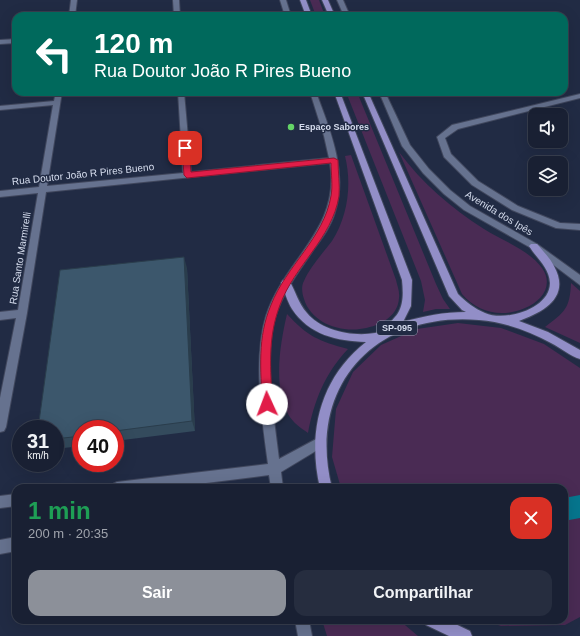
<!DOCTYPE html>
<html lang="pt">
<meta charset="utf-8">
<style>
:root{--surface:#192033;--page:#262d3f;--text:#f1f3f6;--muted:#9fa3ac;--line:#373e4e;--accent:#8c9099}
body{margin:0;font-family:Arial,sans-serif;background:var(--page);color:var(--text);height:100vh;display:flex;flex-direction:column;font-size:15px;white-space:nowrap}
*{box-sizing:border-box;margin:0}
p{font-size:13px;color:var(--muted)}
.icon{flex:none;width:22px;height:22px;fill:none;stroke:currentColor;stroke-width:2;stroke-linecap:round;stroke-linejoin:round}
.map{position:relative;flex:1;overflow:hidden}
.sheet{position:absolute;left:12px;top:484px;width:556px;height:140px;display:flex;flex-direction:column;background:var(--surface);border-radius:12px;box-shadow:0 4px 16px #0002,0 0 0 1px var(--line)}
.sheet>*{flex:none}
.banner{position:absolute;left:12px;top:12px;width:556px;height:84px;border-radius:12px;box-shadow:0 4px 16px #0002,0 0 0 1px var(--line);background:#00695c;color:#fff;overflow:hidden}
.controls{position:absolute;left:528px;top:108px;display:grid;gap:8px}
.controls a{display:grid;place-items:center;width:40px;height:40px;border-radius:8px;background:var(--surface);box-shadow:0 4px 16px #0002,0 0 0 1px var(--line);font-size:20px}
.speed{position:absolute;left:12px;top:420px;display:flex;gap:8px;font-size:20px;font-weight:700;text-align:center}
.speed>*{display:grid;place-content:center;width:52px;height:52px;border-radius:50%;background:var(--surface);box-shadow:0 4px 16px #0002,0 0 0 1px var(--line);line-height:1}
.speed small{font-size:10px;font-weight:400}
.speed .limit{border:6px solid #d22;background:#fff;color:#111}
.pin{position:absolute;display:grid;place-items:center;width:34px;height:34px;color:#fff;margin:-17px;border-radius:8px;box-shadow:0 2px 6px #0006}
.me{position:absolute;width:44px;margin:-22px;rotate:358deg;stroke-linejoin:round;filter:drop-shadow(0 0 3px #0008)}
.turn{display:flex;align-items:center;gap:14px;height:84px;padding:0 16px;font-size:18px}
.turn .icon{width:52px;height:52px;stroke-width:2.5}
.turn b{display:block;font-size:28px;line-height:34px}
.round{display:grid;place-items:center;flex:none;width:42px;height:42px;border-radius:12px;background:var(--page)}
.overview{display:flex;align-items:center;justify-content:space-between;height:68px;padding:0 16px}
h1{font-size:24px;font-weight:600;line-height:30px;color:#1e9e55}
.button{display:flex;gap:8px;margin-top:auto;padding:8px 16px}
.button a{flex:1;height:46px;border-radius:12px;background:var(--accent);color:#fff;font-size:16px;font-weight:600;line-height:46px;text-align:center}
.button a+a{background:var(--page);color:var(--text)}
.map>svg:first-child{display:block}
.green{fill:#4a2b54}
.water{fill:#06768e}
.lines{fill:none;stroke-linecap:round;stroke-linejoin:round}
.minor-casing{stroke:#40475d;stroke-width:2}
.major-casing{stroke:#40475d;stroke-width:2}
.minor{fill:#66728f;fill-rule:evenodd}
.major{fill:#928ec7;fill-rule:evenodd}
.wall{fill:#344b5d}
.shaded-wall{fill:#2a3d4c}
.building{fill:#3c576c;stroke:#2a3d4c}
.route{fill:#e11d48;stroke:#92132f}
.poi-dot{fill:#64d467;stroke:#212b44;stroke-width:1.5}
.labels{text-anchor:middle;dominant-baseline:central;stroke-width:3;stroke-linejoin:round;paint-order:stroke}
.far-poi-label{font-size:9px;font-weight:bold;fill:#d5dced;stroke:#212b44;text-anchor:start}
.shield{fill:#212b44;stroke:#9fa7ba;stroke-width:1}
.shield-label{font-size:9px;font-weight:bold;fill:#d5dced}
.street-label{font-size:10px;fill:#d5dced;stroke:#212b44}
</style>
<div class="map">
<svg width="580" height="636" viewBox="0 0 580 636">
<rect width="100%" height="100%" fill="#212b44"/>
<path class="green" d="M310,0h9l6,16h-9z
M346,92h11l79,192 7,15 7,10h-14l-13,3 2,-12 -4,-19z
M399,152c23,31 52,56 85,77 19,12 45,21 58,39 12,17 0,33 -17,40 -23,10 -47,5 -63,-14z
M351,155l45,125c1,5 4,12 3,18 -1,20 -22,29 -39,31 -22,3 -49,-7 -56,-30 -2,-6 -3,-13 0,-18 6,-14 19,-28 28,-40 16,-25 20,-57 13,-85z
M571,283l9,8v52l-35,-16c20,-15 25,-19 26,-44z
M287,314c21,23 32,27 61,35 -23,24 -34,52 -40,84 -7,-5 -15,-10 -20,-19 -15,-28 -8,-70 -1,-100z
M458,323l43,5 43,16 36,24v249l-15,8 -64,1 -18,-6h81v-132h-223l-9,-31 4,-48 17,-37 28,-27 36,-16z
M322,620h77l19,16h-91z"/>
<path class="water" d="M580,495v23l-16,3v-23z"/>
<g class="lines">
<defs>
<path id="minor" d="M71,0h6l-2,16h-6z
M173,0h6l1,16h-6z
M280,0h6l5,16h-6z
M337,0h6l7,16h-6z
M16,39v4l-16,1v-4z
M56,92h6l-15,94 136,-13 -5,-81h6l7,80 138,-14 -5,-22 -14,-44h6c14,38 32,80 19,120 -4,14 -13,26 -21,37 -14,21 -30,41 -38,66 -13,40 -2,102 3,144l41,-22 4,1 2,4 -2,4 -43,26 2,16h-12l-2,-13 -103,13h-55l2,-4 4,-2 151,-18c-6,-43 -15,-106 -2,-148 18,-57 75,-86 64,-153l-284,29 -19,121 -21,114 -2,4 -4,1v-34l16,-80 -16,2v-8l18,-2 20,-117 -38,4v-6l39,-4 14,-82 -53,5v-4l54,-5z
M379,92h6l25,53 19,24 21,21 20,16 67,38 43,31v10l-49,-37 -67,-38 -20,-16 -21,-21 -21,-27z
M580,94v4l-122,31 -13,9 6,16 27,27 40,25 42,17 20,1v6l-24,-2 -44,-18 -40,-25 -28,-28 -7,-20 15,-12z
M16,494v12l-16,2v-12z
M16,537v14l-16,3v-14z
M295,620h14l3,16h-14z"/>
<path id="major" d="M300,0h6l6,16h-6z
M322,0h6l7,16h-6z
M334,92h6l72,188 -1,26 -8,16c21,-6 41,-10 63,-10l-4,-2 -13,-14 -87,-204h6l90,202c8,8 17,15 27,19 20,9 65,-4 65,-30 -1,-16 -13,-24 -21,-37l2,-2h6c6,7 13,14 17,22 17,31 -10,46 -35,55l29,11 32,18v9c-10,-3 -19,-11 -29,-16 -22,-12 -47,-21 -72,-23 -103,-9 -173,66 -147,168h-12c-13,-55 0,-110 46,-146 -29,-1 -57,-7 -74,-33 -5,-8 -7,-17 -11,-26l2,-3h6c7,12 9,23 18,33 16,20 58,27 80,16 1,-6 8,-11 11,-16 6,-10 5,-22 4,-33z
M424,620h23l23,11 2,5h-23l-23,-11z"/>
</defs>
<use href="#minor" class="minor-casing"/>
<use href="#major" class="major-casing"/>
<use href="#minor" class="minor"/>
<use href="#major" class="major"/>
</g>
<path class="wall" d="M187,268l8,163 -80,10v-12h-34v17l-26,3v-20z"/>
<path class="shaded-wall" d="M184,257l3,11 8,163 -3,-10z"/>
<path class="building" d="M184,257l8,164 -77,10v-2h-34v7l-26,3v-10h-17l22,-159z"/>
<path class="route" d="M185,145l4,3 2,24 143,-14 4,2c0,12 2,25 1,36 -7,43 -45,70 -59,109 -13,34 -9,64 -8,99l-1,3 -4,2 -3,-2 -2,-3c-1,-35 -5,-66 9,-99 15,-39 53,-67 60,-109 2,-10 0,-23 0,-33l-144,15 -3,-3 -2,-27z"/>
<circle class="poi-dot" cx="291" cy="127" r="4"/>
<g class="labels">
<g class="far-poi-label">
<text x="299" y="127">Espaço Sabores</text>
</g>
<rect class="shield" x="377" y="321" width="40" height="14" rx="3"/>
<g class="shield-label">
<text x="397" y="328">SP-095</text>
</g>
<g class="street-label">
<text transform="translate(83 174) rotate(-6)">Rua Doutor João R Pires Bueno</text>
<text transform="translate(499 213) rotate(31)">Avenida dos Ipês</text>
<text transform="translate(20 258) rotate(-81)">Rua Santo Marmirelli</text>
</g>
</g>
</svg>
<div class="controls">
<a><svg class="icon" aria-label="sound" viewBox="0 0 24 24"><path d="M4 9h4l5-4v14l-5-4H4zM17 9q2 3 0 6"/></svg></a>
<a><svg class="icon" aria-label="layers" viewBox="0 0 24 24"><path d="M12 4l9 5-9 5-9-5zM3 14l9 5 9-5"/></svg></a>
</div>
<div class="speed"><div>31<small>km/h</small></div><div class="limit">40</div></div>
<div class="pin" style="left:185px;top:148px;background:#d93025"><svg class="icon" aria-label="arrive" viewBox="0 0 24 24"><path d="M6 21V4h12l-3 4 3 4H6"/></svg></div>
<svg class="me" style="left:267px;top:404px" viewBox="-20 -20 40 40"><circle r="19" fill="#fff"/><path d="M0-13L10 11 0 6-10 11z" fill="#e11d48"/></svg>
<div class="banner">
<div class="turn"><svg class="icon" aria-label="left" viewBox="0 0 24 24"><path d="M17 20v-9H6M10 6l-5 5 5 5"/></svg><div><b>120 m</b>Rua Doutor João R Pires Bueno</div></div>
</div>
<section class="sheet">
<div class="overview"><div><h1>1 min</h1><p>200 m · 20:35</p></div><a class="round" style="background:#d93025;color:#fff"><svg class="icon" aria-label="close" viewBox="0 0 24 24"><path d="M6 6l12 12M18 6L6 18"/></svg></a></div>
<div class="button"><a>Sair</a><a>Compartilhar</a></div>
</section>
</div>
